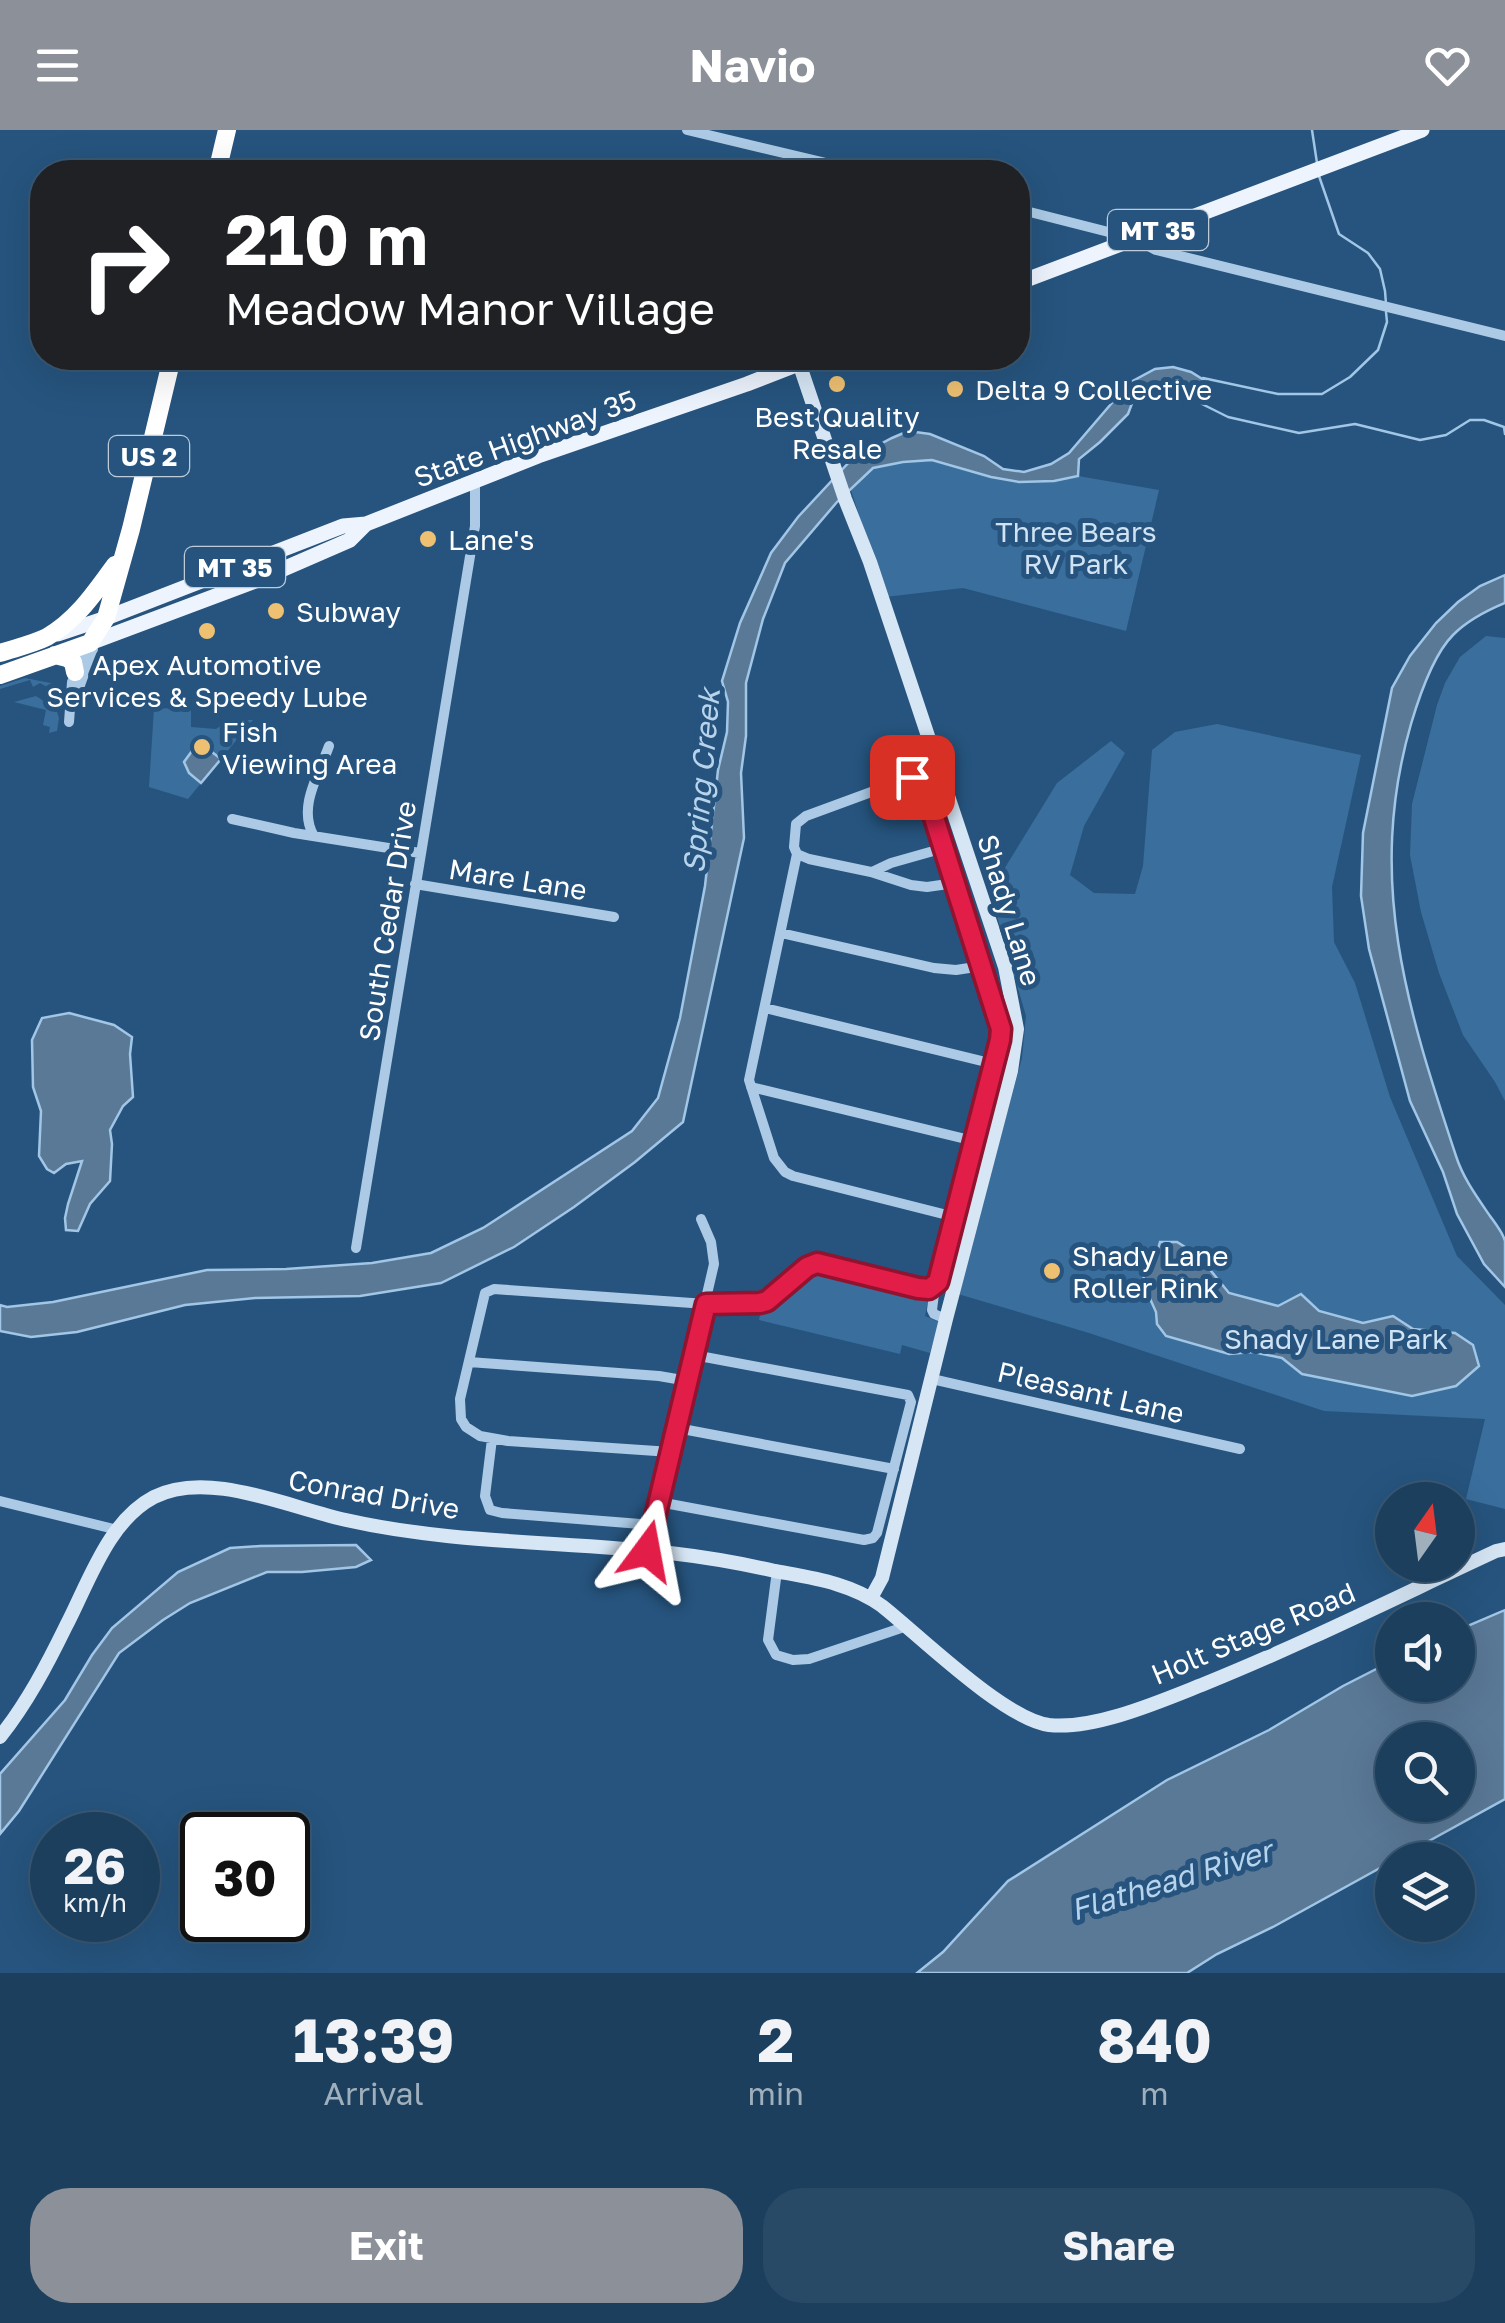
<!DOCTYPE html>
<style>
:root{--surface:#1c3f5e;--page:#294a67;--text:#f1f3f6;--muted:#a0afbc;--line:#3a5873;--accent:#8c9099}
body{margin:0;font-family:"Golos Text",sans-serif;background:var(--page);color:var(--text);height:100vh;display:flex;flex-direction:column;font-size:38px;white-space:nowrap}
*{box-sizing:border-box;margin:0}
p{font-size:32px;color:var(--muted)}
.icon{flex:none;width:55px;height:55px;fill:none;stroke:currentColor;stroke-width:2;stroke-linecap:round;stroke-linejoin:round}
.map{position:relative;height:1843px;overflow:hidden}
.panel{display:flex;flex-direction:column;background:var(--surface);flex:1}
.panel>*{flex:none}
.top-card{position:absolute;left:30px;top:30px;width:1000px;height:210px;border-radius:40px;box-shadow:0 10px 40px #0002,0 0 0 2px var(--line);background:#202124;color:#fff;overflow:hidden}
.needle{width:65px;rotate:14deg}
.buttons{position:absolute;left:1375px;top:1352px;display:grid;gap:20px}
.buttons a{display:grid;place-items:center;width:100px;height:100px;border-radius:50%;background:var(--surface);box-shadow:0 10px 40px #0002,0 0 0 2px var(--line);font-size:50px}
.speed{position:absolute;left:30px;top:1682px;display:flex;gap:20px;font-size:50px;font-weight:700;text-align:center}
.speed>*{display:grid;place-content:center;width:130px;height:130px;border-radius:50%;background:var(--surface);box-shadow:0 10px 40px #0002,0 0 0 2px var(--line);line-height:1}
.speed small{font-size:25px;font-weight:400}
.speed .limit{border:5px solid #111;border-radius:15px;background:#fff;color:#111}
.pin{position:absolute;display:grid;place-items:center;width:85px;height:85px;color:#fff;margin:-42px;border-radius:20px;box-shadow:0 5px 15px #0006}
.me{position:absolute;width:110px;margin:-55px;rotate:13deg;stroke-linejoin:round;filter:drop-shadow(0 0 8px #0008)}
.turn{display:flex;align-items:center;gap:35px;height:210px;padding:0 30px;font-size:45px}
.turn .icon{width:130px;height:130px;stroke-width:2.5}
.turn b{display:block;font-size:70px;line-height:85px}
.eta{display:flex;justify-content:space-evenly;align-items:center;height:170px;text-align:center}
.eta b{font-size:60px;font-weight:700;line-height:70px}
.action{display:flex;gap:20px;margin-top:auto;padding:20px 30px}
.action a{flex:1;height:115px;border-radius:40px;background:var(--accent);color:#fff;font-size:40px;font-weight:700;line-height:115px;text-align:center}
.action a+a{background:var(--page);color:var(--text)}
header{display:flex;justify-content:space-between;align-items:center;height:130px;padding:0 30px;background:var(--accent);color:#fff;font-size:45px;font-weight:700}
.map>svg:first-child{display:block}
.green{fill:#3a6e9c}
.water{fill:#5a7997;stroke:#a1c6e6;stroke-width:2.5;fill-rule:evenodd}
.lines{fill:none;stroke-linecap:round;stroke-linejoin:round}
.stream{stroke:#a1c6e6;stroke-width:2.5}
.street{stroke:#accae5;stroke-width:10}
.secondary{stroke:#d6e6f5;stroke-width:14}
.primary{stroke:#edf4fd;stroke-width:15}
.highway{stroke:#fff;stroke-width:18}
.route-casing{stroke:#92132f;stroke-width:25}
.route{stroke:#e11d48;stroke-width:18}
.poi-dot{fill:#eec072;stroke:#26547e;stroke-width:4}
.labels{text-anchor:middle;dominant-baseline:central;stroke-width:10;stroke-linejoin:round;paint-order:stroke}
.shield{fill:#26547e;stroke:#beccd8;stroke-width:2.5}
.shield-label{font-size:25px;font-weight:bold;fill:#fff}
.poi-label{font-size:28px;fill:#fff;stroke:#26547e;text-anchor:start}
.street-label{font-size:28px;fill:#fff;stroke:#26547e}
.park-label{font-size:28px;fill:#cfe3f4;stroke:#26547e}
.water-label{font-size:30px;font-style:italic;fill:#b8d4ed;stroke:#26547e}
</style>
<header><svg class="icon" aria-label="menu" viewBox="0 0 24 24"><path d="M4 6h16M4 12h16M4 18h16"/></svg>Navio<svg class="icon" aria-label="heart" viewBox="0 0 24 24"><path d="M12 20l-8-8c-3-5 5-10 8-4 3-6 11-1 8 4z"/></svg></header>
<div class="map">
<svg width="1505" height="1843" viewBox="0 0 1505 1843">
<rect width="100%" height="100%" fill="#26547e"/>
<path class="green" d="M932,330l59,17 28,5 35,-1 24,-5 81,14 -33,141 -163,-43 -78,9 -34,-107 22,-22 30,-6z
M1486,506l19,2v463l-10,-19 -32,-47 -24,-62 -18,-61 -11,-57 2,-51 25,-99 8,-22 15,-26z
M25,548l35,7 5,9 -3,12 -11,-9 5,-5 -16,-9 -7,4 -3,-7 -30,9v-3z
M36,566l20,13 3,9 -2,13 -8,2 1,-6 -7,-2 3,-15 -32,-8z
M154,578l37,1v18l25,2 13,-9h24l-65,79 -39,-12z
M1217,594l144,31 -29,132 2,55 21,41 35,114 67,159 48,49v204l-39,-10 19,-80 -161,-8 -235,-78 -131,-39 64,-236 4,-42 -36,-124 67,-109 54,-42 14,12 -41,73 -14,49 24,18 41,1 8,-28 9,-116 23,-18z
M810,1138l13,1 101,25 4,7 -3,15 14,6 -9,31 -28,-8 -2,9 -141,-34 2,-10 12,-6z"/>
<path class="water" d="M1173,237l18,5 16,10 -23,5 -19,-3 -19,4 -12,10 -6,16 -28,28 -21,17 -1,17 -24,5 -35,1 -28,-5 -59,-17 -29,2 -30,6 -36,34 -52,61 -22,56 -17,64v53l-5,37 3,65 -61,284 -48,40 -61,45 -60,40 -73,36 -81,13 -105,2 -70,7 -108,27 -46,5 -31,-6v-26l7,2 46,-5 154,-32 79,-1 86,-6 59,-10 52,-25 149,-97 26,-33 22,-80 25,-132 13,-116 9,-38 1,-30 -6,-21 18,-58 31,-70 27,-36 54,-58 40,-21 16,-7 22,3 54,22 19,13 21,3 27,-8 18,-11 60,-70 26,-14z
M1505,445v28c-17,7 -39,19 -52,32 -20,20 -34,62 -42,89 -45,156 -4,284 45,432 7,22 21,41 34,60 5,7 13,17 15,25 0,15 0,32 0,46l-21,-23 -27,-50 -14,-42 -33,-71 -41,-152 -8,-53 2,-63 29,-145 18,-32 26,-33 22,-21 22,-16z
M208,619l13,10 -20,24 -12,-10 -5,-11 8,-11z
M69,883l45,12 18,12 -2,17 3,43 -10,9 -13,24 2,14 -2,37 -20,23 -12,27 -12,-1 -1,-12 3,-14 14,-43 -16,3 -12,9 -7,-4 -8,-13 2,-45 -8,-24 -1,-47 10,-22z
M1160,1112h17l21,13 31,38 49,13 23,-12 18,17 44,12 30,-7 20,13 42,4 18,12 6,21 -23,20 -44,10 -110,-22 -20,-16 -29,-6 -24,2 -63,-18 -9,-12 -1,-12 -13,-29 2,-17 11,-10z
M356,1415l15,15 -15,7 -54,5h-35l-77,31 -27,17 -44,33 -100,158 -19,23v-60l65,-74 27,-45 20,-27 66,-56 52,-24 30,-2z
M1505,1480v189l-232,128 -56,27 -30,19h-270l26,-21 65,-71 159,-101 102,-50 74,-44 49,-25v24h66v-55zM1458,1610v65h-66v-65z"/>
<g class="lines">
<path class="stream" d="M1312,0l5,33
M1319,46l20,58 29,19 12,16 5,22 1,13
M1203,248l75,16h44l28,-17 28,-27 9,-28 -1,-10
M1190,256l12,18 26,13 71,16 56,-9 65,16 26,-5 24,-15h14l20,7 1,7"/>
<path class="street" d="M687,0l177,42
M1018,79l118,30 20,11 349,86
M75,569l18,-50 -3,-5
M69,592l3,-40 17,-38
M232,689l62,14 126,20
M314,706c-17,-28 5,-62 15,-90
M797,724l-48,226 25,78 11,14 8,4 162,41
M872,742l19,-9 53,-15
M415,754l199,33
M781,803l153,35 22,2 26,-4
M765,878l229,56
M751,957l223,54
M356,1118l119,-722v-45
M935,1156l-3,24 2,4 12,5
M469,1232l190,14 29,5
M932,1249l308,70
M677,1298l217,41
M492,1309l-7,57 5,14 12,3 151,12
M671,1322l-163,-11 -28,-5 -14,-9 -5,-8 -1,-20 25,-106 9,-4 212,15 54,-1 7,-2 40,-34 10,-4 102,25c8,1 13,1 19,-6l62,-242 -2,-25 -75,-232 -5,-5 -6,-1 -106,39 -10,8 -2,23 3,7 12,5 62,13 40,13 16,2 28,-4
M0,1371l118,29
M659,1372l205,38 9,-2 4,-5 34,-131 -3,-7 -214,-40
M647,1421l67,-287 -3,-22 -10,-23
M777,1441l-9,69 8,15 17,5 16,-1 98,-33"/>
<path class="secondary" d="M799,233l46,136 25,63 135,405 12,62 -6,42 -65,248 -64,259 -11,20
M0,1607c27,-34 47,-72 66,-111 23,-44 42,-105 88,-129 54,-28 136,11 192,23 106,24 216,21 324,33 35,4 70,10 105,18 37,7 76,12 107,35 38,30 122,113 167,119 46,5 112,-24 155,-41 99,-40 195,-88 292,-133l9,-2"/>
<path class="primary" d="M1018,153l404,-153
M58,504l48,-16 237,-92 23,-2 172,-68 209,-72 67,-26
M90,513l168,-63 92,-40 16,-16"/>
<path class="highway" d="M217,42l10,-42
M0,523c15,-5 33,-9 47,-16 30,-17 49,-46 68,-72
M55,525l12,3 6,4 2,10
M0,545l90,-32 16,-25 25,-89 41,-171"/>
</g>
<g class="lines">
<defs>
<path id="route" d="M647,1421l59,-247 54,-1 7,-2 40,-34 10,-4 101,25 11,1 9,-7 62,-242 1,-11 -78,-246 -5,-5 -6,-1"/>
</defs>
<use href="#route" class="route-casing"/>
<use href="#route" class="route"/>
</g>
<g class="poi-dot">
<circle cx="837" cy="254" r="10"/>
<circle cx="955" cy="259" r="10"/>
<circle cx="428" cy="409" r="10"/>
<circle cx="276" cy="481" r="10"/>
<circle cx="207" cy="501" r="10"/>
<circle cx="202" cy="617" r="10"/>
<circle cx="1052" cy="1141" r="10"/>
</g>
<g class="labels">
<g class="shield">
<rect x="1108" y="80" width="100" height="40" rx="8"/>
<rect x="109" y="306" width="80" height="40" rx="8"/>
<rect x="185" y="417" width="100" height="40" rx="8"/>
</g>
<g class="shield-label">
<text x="1158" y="100">MT 35</text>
<text x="149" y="326">US 2</text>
<text x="235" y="437">MT 35</text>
</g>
<g class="poi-label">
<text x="975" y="259">Delta 9 Collective</text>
<text x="837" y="286" text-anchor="middle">Best Quality<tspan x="837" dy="32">Resale</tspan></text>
<text x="448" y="409">Lane's</text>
<text x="296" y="481">Subway</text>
<text x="207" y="534" text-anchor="middle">Apex Automotive<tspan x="207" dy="32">Services &amp; Speedy Lube</tspan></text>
<text x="222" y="601">Fish<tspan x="222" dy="32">Viewing Area</tspan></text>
<text x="1072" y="1125">Shady Lane<tspan x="1072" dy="32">Roller Rink</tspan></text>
</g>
<g class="street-label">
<text transform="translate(525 308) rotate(-20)">State Highway 35</text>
<text transform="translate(518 749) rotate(9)">Mare Lane</text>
<text transform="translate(1010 780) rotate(73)">Shady Lane</text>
<text transform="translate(387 791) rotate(-81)">South Cedar Drive</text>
<text transform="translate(1091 1262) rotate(13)">Pleasant Lane</text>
<text transform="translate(374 1364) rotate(10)">Conrad Drive</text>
<text transform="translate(1253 1503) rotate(-23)">Holt Stage Road</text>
</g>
<g class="park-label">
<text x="1076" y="401">Three Bears<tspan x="1076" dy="32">RV Park</tspan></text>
<text x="1336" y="1208">Shady Lane Park</text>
</g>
<g class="water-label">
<text transform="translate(701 651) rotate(-85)">Spring Creek</text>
<text transform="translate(1171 1750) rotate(-17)">Flathead River</text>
</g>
</g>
</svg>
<div class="buttons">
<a><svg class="needle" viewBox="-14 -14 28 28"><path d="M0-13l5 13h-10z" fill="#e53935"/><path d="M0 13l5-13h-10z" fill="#a0afbc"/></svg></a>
<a><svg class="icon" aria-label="sound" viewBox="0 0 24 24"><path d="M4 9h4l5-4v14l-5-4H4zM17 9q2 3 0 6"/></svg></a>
<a><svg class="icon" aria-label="search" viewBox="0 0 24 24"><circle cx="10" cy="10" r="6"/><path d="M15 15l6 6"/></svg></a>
<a><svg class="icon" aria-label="layers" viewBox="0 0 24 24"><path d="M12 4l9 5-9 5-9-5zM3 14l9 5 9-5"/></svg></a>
</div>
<div class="speed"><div>26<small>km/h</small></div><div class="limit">30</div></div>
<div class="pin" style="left:912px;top:647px;background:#d93025"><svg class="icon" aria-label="arrive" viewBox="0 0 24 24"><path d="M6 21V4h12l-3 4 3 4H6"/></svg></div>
<svg class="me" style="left:647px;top:1421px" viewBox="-20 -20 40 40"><path d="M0-17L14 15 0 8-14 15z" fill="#e11d48" stroke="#fff" stroke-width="4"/></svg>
<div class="top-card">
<div class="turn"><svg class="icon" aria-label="right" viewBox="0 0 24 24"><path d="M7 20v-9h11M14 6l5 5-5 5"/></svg><div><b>210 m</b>Meadow Manor Village</div></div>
</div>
</div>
<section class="panel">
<div class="eta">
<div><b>13:39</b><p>Arrival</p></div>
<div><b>2</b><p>min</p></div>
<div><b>840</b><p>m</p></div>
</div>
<div class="action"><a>Exit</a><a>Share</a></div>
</section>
